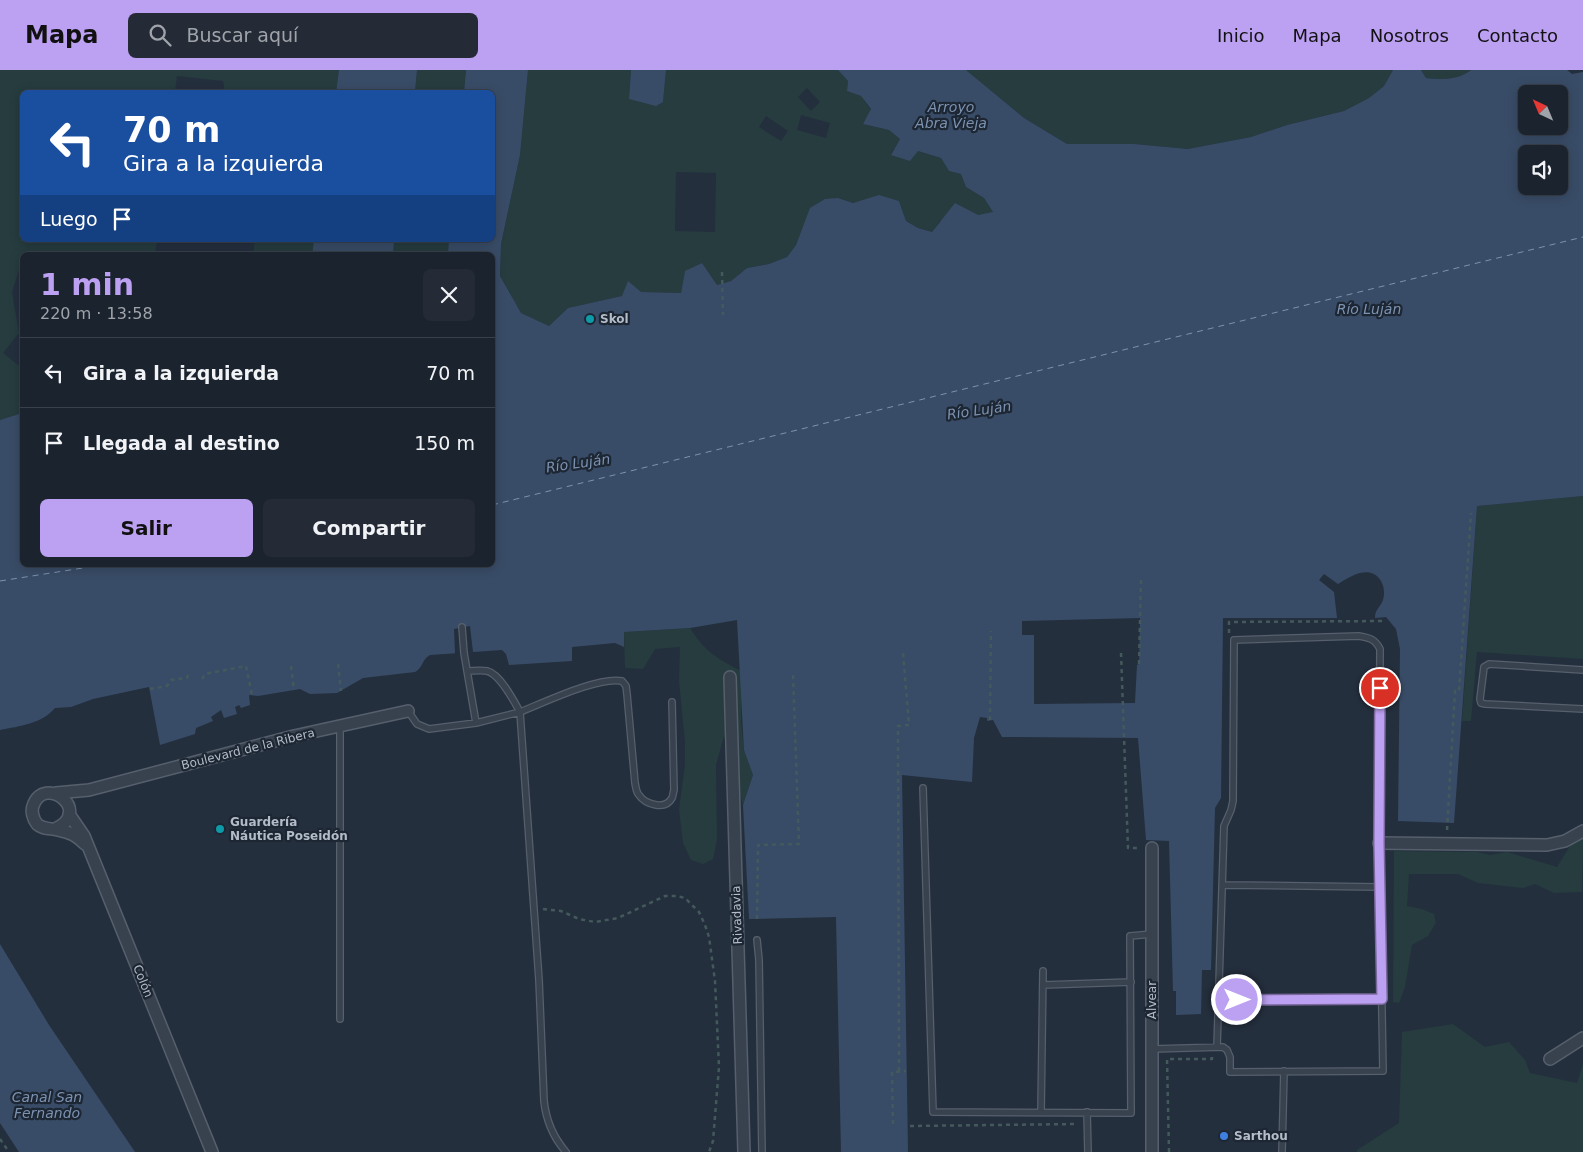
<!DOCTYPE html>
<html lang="es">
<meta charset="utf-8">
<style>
:root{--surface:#1b232e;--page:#242b36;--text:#f1f3f6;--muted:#a0a4aa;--line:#39404a;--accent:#bca0f2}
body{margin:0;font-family:"DejaVu Sans",sans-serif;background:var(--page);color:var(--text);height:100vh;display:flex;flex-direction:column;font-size:19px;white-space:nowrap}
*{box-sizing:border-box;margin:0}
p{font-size:16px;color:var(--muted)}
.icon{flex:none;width:28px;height:28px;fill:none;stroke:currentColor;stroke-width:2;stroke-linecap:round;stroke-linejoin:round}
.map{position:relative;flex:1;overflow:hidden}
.details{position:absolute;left:20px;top:182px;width:475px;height:315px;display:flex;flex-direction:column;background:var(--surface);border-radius:8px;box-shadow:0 2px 12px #0003,0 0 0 1px var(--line)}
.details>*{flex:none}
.banner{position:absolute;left:20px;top:20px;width:475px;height:152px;border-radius:8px;box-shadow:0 2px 12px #0003,0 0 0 1px var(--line);background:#1a4fa0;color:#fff;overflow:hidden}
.needle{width:32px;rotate:316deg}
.fabs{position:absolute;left:1518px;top:15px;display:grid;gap:10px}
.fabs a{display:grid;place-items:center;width:50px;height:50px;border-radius:8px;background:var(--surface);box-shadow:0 2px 12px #0003,0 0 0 1px var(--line);font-size:25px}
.pin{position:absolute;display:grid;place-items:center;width:42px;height:42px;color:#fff;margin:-21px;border:2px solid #fff;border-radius:50%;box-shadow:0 1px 5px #0007}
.me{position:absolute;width:55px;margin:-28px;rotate:90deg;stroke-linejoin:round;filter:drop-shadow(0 0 4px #0008)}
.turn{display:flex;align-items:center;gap:18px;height:105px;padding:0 20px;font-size:22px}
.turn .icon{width:65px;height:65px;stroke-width:2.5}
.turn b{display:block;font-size:35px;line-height:42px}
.then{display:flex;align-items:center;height:48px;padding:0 20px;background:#0003;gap:10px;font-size:19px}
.round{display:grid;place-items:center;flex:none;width:52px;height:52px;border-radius:8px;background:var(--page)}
.summary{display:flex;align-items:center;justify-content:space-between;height:85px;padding:0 20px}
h1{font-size:30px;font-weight:600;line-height:38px;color:var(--accent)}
.primary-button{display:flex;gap:10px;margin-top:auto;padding:10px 20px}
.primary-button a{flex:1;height:58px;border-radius:8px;background:var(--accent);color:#111;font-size:20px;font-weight:600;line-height:58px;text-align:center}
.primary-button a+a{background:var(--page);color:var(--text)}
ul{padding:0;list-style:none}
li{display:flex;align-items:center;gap:15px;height:70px;padding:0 20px;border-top:1px solid var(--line)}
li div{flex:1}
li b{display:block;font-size:19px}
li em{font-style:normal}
header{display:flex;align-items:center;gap:30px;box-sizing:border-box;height:70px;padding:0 25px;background:var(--accent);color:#111}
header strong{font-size:24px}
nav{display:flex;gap:28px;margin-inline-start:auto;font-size:18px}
.search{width:350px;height:45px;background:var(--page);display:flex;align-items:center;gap:12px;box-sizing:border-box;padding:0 18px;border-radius:8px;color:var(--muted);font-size:19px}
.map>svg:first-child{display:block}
.green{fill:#263c3f;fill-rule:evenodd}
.water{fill:#394c67;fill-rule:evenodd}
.pier{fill:#242f3e}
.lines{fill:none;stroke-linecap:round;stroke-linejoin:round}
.ferry{stroke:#7c92b1;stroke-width:1;stroke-dasharray:6 5;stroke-linecap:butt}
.lane-casing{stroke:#565f6c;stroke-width:8}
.street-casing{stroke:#565f6c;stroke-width:14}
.path{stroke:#44595c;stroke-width:2.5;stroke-dasharray:4 4;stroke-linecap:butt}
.lane{stroke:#38414e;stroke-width:5.5}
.street{stroke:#38414e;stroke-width:11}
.route-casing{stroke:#7a689d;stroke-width:12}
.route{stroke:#bca0f2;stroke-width:9}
.culture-dot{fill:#0f9aa8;stroke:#1d2633;stroke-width:2}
.shop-dot{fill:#3f7fe0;stroke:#1d2633;stroke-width:2}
.labels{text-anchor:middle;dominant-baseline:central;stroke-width:4.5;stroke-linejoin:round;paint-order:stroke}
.poi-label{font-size:12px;font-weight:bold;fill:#b4bcc9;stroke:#1d2633;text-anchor:start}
.street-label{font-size:12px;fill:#b4bcc9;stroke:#1d2633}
.water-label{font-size:14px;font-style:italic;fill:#7c92b1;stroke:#1d2633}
</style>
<header>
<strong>Mapa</strong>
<div class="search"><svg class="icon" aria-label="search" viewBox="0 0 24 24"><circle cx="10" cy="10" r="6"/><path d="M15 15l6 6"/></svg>Buscar aquí</div>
<nav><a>Inicio</a><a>Mapa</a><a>Nosotros</a><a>Contacto</a></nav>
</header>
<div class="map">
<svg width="1583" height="1082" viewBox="0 0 1583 1082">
<rect width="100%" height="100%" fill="#242f3e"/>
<path class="green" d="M0,0h339l-3,22h-111l-2,-11 -46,-5 -2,16h-153v148h135l-2,15h-133v6l-10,31 7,41 -16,20 19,15v45l-22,7z
M417,0h49l-2,22h-49z
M528,0h103l-2,28 34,4 3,-32h172l10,11 -1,10 14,5 10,14 -8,14 26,6 11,9 -9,15 27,-3 23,7 8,13 12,3 5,13 18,11 10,15 -54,8 -8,11 -14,-4 -12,-7 -7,-20 -20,-5 -26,7 -15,-5 -35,29 -7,18 -9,12 -18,7 -22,4 -16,13 -14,4 -15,-22 -17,9 -4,21 -40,-1 -73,16 -19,18 -28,-13 -21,-37 1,-32 19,-89zM807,18l13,14 -9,9 -13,-14zM801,45l29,8 -4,15 -29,-8zM766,46l22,15 -7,10 -22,-14zM676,102l40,1 -1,59 -40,-1z
M966,0h427l-9,16 -15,12 -25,13 -57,14 -36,12 -62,12 -55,-5h-67l-43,-26z
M1421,0h50c-12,10 -30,10 -45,8z
M255,170h59l-2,15h-59z
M394,170h55l-1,12 1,3h-56z
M1583,426v163l-106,-7 -6,69h-9l15,-215z
M690,558c15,24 27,30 51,43v50l3,29 9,25 -10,30 -19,-69 -8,29 1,74 -4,20 -10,5 -12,-4 -8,-17 -4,-34 6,-44v-23l-6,-61 1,-34 -25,2 -12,20 -18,-1 -1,-36z
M1583,767l-1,55 -28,1 -19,-9 -12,4 -45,-5 -20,-9h-49l-2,32 15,3 12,5 2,9 -8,13 -16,9 -7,42 -6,16 -6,-1 1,-151 83,1 13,3 17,-3 50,15 18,-29z
M1453,954l32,23 24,-5 16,18 5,13 47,10 6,-19v88h-226v-2l42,-27 3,-91z"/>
<path class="water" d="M339,0h78l-2,22h-79z
M466,0h62l-8,85 -19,89 -1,32 21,37 28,13 19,-18 54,-12 6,-15 13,11 40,1 4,-22 17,-8 15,22 14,-4 16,-13 22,-4 18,-7 9,-12 14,-37 15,-9 13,-1 15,5 26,-8 20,6 7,20 12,7 14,4 23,-29 23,12 15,-3 -9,-14 -18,-11 -5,-13 -12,-3 -8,-13 -23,-7 -8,10 -19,-6 9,-16 -11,-9 -26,-6 8,-15 -10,-13 -14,-5 1,-10 -10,-11h128l58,48 43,26h67l54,5 63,-12 36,-12 57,-14 25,-13 15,-12 9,-16h28l5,8c15,2 33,2 45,-8h96l5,4 11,-2v424l-106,10 -23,317 -56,-2 2,-172 -4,-20 -10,-12 -11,1c0,-9 5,-10 8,-18 2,-6 1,-14 -2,-19 -11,-17 -30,-5 -43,3l-14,-10 -5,6 15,12 3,26h-114l-2,180 -6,10 -4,162h-9l-1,44 -25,1v-24h-3l-4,-150 -23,-1 -8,-102 -136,-1 -9,-17 -6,1v-3l-7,-1 -6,21 -2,44 -70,-7 6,377h-67l-5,-235 -87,2 -6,-114 10,-30 -9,-25 -7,-130 -47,8 -66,4v15l-9,-4 -43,4v14l-63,4 -3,-11 -4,-4 -72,5c-8,4 -7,13 -15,17l-52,6 -26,15 -27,1 -10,-5 -42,7 -9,-1 1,10 -9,3 -2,-3 -4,2 2,7 -13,4 -3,-8 -10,7 2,4 -17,7 -1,6 -35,11 -11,-58 -56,12 -22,8 -16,1c-14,16 -35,18 -55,22v-310l22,-7v152h470v-310h-43l-1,-3 1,-12h43v-148h-28zM1526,24h33v32h-33zM1526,84h33v32h-33zM1140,548l-1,46 -2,1 -2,38 -101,1v-69h-12v-14z
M631,0h35l-3,32 -7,4 -27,-7z
M314,170h80l-1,15h-81z
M0,874l49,81 86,127h-116l-19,-29z"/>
<path class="pier" d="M470,556l3,26 -18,2 -1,-25z"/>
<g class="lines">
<path class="ferry" d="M492,435l1091,-268
M0,511l102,-16"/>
<defs>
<path id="lane" d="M462,557l2,26 12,70
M1583,600l-94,-6 -5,3 -4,32 1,4 4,1 98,5
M408,641l9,13 12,5 47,-6 44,-11c-6,-11 -20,-38 -33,-41 -6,-1 -14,0 -20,0
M340,656v293
M923,718l10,324 198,1 -1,-177 22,-2
M1223,815l157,2
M757,870l2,20 3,192
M1043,915l88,-3
M1219,930l163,-1
M1152,979l71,-2 4,3 3,7v15l153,-1 -4,-228 1,-194c-5,-10 -10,-11 -21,-13l-125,4 -1,161 -2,9 -7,16 -7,221
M1041,1042l2,-141
M1087,1042l1,40
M566,1082c-13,-15 -20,-32 -22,-51l-5,-121 -19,-268c23,-9 79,-36 102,-31l4,5 1,8 8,89c1,4 1,9 4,12 6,9 26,16 33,3 1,-2 1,-5 2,-8l-2,-88
M1282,1082l2,-81"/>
<path id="street" d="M730,607l14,475
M56,723l33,-3 205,-54 114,-25
M69,744l15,22 128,316
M55,759c39,-18 -11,-56 -22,-23 -2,5 0,13 4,18 6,6 14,4 21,6 12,2 19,6 27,14
M1379,773l168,2 18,-4 18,-10
M1152,778v304
M1550,989l33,-21"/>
</defs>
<use href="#lane" class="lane-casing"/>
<use href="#street" class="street-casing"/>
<path class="path" d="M722,202l1,43
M1229,563v-11l153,-1
M1121,583l7,195h12
M338,594l3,27
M1139,594l2,-86
M291,596l3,24
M202,609l3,-5 41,-8 6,29
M150,619l17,-3 4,-6 16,-2 2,-6
M990,650l1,-89
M1447,760l8,-139h4l12,-178
M543,839l18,2 18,8 16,3 23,-4 47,-22h12l8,2 14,14 6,13 4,12 6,44 4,86 -6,74 -4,11
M757,849l1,-74 41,-1 -6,-169
M899,1001l-1,-345 11,-1 -6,-72
M893,1054l-1,-52 14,-1
M910,1056l168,-2
M0,1069l9,13
M1169,1082l-2,-93h45v-2"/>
<use href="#lane" class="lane"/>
<use href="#street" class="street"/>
</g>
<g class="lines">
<defs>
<path id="route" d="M1237,930l145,-1 -3,-156 1,-155"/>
</defs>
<use href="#route" class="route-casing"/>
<use href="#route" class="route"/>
</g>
<g class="culture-dot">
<circle cx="590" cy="249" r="5"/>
<circle cx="220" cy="759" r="5"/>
</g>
<circle class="shop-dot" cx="1224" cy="1066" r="5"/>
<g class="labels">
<g class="poi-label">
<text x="600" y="249">Skol</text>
<text x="230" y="752">Guardería<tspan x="230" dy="14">Náutica Poseidón</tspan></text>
<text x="1234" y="1066">Sarthou</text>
</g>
<g class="street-label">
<text transform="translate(248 679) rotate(-14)">Boulevard de la Ribera</text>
<text transform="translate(737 845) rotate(-92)">Rivadavia</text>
<text transform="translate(143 911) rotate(68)">Colón</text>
<text transform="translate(1152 930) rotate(-90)">Alvear</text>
</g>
<g class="water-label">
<text x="951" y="37">Arroyo<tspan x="951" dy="16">Abra Vieja</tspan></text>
<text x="1369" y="239">Río Luján</text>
<text transform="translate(979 340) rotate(-8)">Río Luján</text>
<text transform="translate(578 393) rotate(-8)">Río Luján</text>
<text x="47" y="1027">Canal San<tspan x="47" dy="16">Fernando</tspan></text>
</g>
</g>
</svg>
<div class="fabs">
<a><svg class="needle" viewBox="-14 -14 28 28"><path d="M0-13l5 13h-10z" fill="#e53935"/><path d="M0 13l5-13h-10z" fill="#a0a4aa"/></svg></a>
<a><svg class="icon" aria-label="sound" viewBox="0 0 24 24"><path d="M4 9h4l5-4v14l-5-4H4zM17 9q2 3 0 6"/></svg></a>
</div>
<div class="pin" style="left:1380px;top:618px;background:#d93025"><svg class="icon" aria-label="arrive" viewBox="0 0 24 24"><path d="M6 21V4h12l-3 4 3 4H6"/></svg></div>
<svg class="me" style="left:1237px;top:930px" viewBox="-20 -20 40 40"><circle r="17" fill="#bca0f2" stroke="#fff" stroke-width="3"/><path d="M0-11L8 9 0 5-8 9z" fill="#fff"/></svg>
<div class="banner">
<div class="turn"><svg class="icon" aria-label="left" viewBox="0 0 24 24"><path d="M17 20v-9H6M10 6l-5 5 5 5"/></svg><div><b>70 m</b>Gira a la izquierda</div></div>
<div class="then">Luego<svg class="icon" aria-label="arrive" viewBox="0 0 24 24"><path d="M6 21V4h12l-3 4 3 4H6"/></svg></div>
</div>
<section class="details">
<div class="summary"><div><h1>1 min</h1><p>220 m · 13:58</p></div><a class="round"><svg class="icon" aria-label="close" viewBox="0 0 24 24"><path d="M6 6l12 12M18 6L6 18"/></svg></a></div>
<ul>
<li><svg class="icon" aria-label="left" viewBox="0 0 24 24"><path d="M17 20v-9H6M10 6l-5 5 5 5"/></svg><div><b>Gira a la izquierda</b></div><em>70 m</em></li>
<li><svg class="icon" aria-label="arrive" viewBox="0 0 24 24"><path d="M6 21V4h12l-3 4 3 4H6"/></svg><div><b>Llegada al destino</b></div><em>150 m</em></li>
</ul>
<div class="primary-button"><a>Salir</a><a>Compartir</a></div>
</section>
</div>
